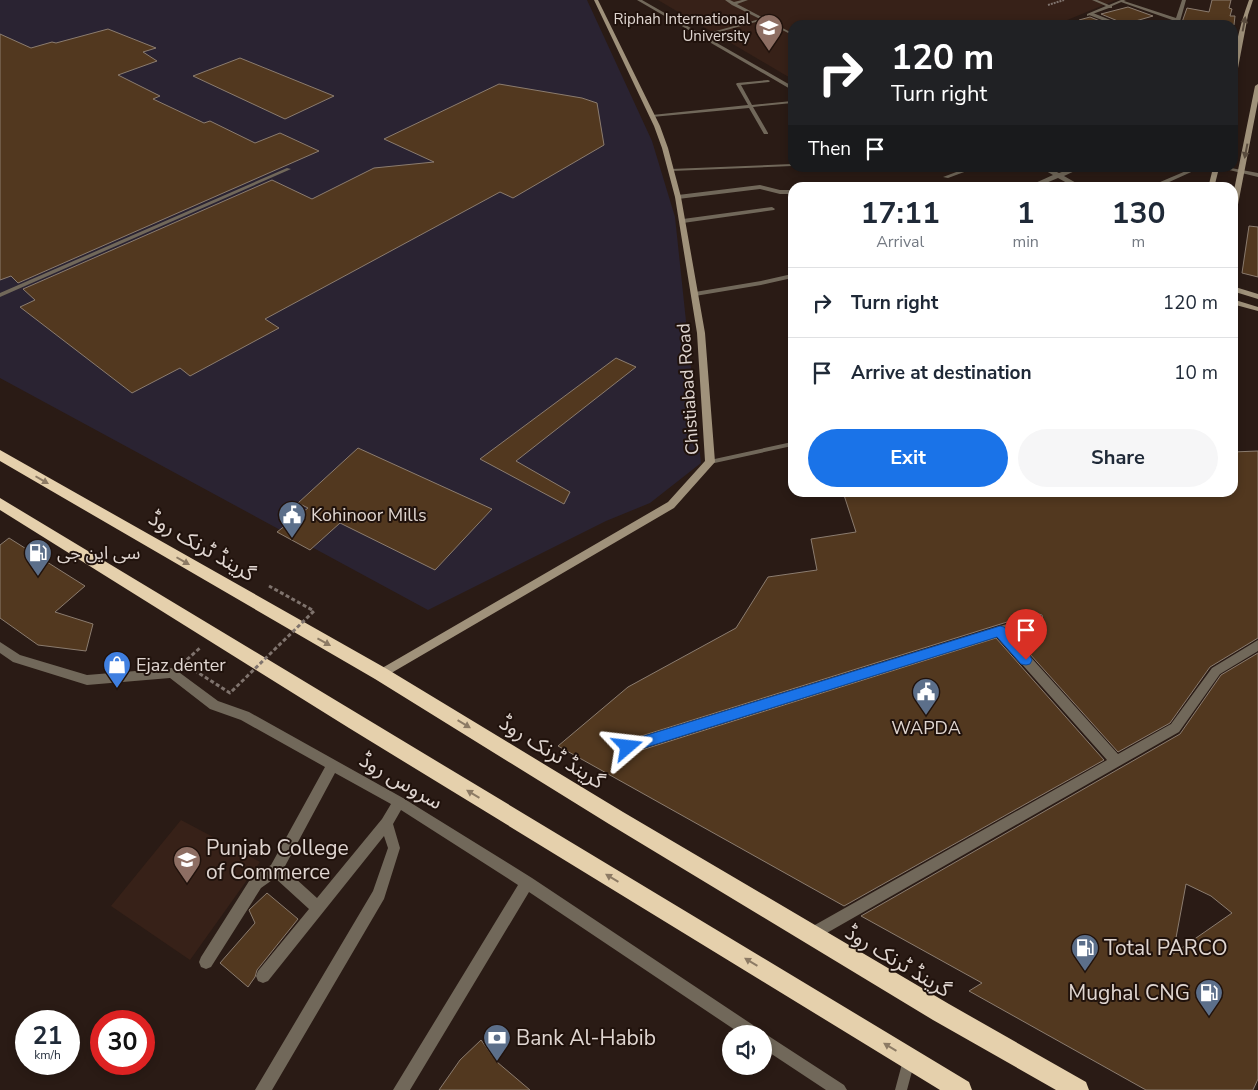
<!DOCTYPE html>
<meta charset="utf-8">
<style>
:root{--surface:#fff;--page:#f6f6f7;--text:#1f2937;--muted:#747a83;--line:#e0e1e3;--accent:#1a73e8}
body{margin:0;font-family:"Nunito Sans","Noto Sans Arabic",sans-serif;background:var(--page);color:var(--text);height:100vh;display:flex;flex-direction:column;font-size:19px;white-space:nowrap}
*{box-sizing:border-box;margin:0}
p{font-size:16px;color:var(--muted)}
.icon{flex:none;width:28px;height:28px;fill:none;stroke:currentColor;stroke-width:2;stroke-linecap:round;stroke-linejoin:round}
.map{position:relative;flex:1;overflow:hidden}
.sheet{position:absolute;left:788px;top:182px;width:450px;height:315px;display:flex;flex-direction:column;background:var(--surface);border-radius:15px;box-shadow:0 2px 8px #0003}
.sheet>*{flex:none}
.guide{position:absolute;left:788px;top:20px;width:450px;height:152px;border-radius:15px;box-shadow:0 2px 8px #0003;background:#202124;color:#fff;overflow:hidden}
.controls{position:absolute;left:722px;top:1025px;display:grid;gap:10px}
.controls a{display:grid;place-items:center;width:50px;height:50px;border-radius:50%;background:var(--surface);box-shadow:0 2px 8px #0003;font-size:25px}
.speed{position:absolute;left:15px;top:1010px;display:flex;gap:10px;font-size:25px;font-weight:700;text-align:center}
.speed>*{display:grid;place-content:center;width:65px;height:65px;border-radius:50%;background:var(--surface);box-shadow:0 2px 8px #0003;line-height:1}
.speed small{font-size:12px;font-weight:400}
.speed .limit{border:8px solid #d22;background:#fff;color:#111}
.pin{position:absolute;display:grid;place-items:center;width:42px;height:42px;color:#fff;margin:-51px -21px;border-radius:50% 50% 50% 0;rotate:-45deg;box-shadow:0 0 5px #0007}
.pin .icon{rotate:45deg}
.me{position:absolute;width:55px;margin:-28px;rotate:73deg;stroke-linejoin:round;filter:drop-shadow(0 0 4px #0008)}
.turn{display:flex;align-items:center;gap:18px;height:105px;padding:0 20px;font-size:22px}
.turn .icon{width:65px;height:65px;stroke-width:2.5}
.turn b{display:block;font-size:35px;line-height:42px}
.then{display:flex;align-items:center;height:48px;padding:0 20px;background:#0003;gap:10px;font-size:19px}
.eta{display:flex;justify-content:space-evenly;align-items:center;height:85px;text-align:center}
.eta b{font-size:30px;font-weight:700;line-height:35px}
.action{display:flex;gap:10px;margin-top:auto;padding:10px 20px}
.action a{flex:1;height:58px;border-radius:30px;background:var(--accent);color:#fff;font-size:20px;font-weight:700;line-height:58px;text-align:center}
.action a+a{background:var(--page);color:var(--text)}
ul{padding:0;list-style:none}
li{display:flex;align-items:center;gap:15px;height:70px;padding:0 20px;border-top:1px solid var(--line)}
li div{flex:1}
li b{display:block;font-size:19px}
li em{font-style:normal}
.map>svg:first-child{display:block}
.industrial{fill:#2a2332}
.built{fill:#372118}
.building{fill:#52381f;stroke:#8b7c6f;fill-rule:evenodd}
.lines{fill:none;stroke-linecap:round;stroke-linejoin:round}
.path-far1{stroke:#7f736d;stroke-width:2;stroke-dasharray:2 1;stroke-linecap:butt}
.path{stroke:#7f736d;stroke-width:3;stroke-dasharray:4 2.5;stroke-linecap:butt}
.lane{fill:#71685a;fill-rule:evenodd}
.street{fill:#71685a;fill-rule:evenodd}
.secondary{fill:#a0927b;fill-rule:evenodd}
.highway{fill:#e5d0ac;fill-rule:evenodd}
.path-bridge{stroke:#7f736d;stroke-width:3;stroke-dasharray:4 2.5;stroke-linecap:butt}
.oneway{fill:#5a4c3e}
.oneway2{fill:#8c7a64}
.route{fill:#1a73e8;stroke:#114b97}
.labels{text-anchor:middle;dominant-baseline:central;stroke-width:4;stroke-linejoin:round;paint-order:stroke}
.far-poi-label{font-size:15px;fill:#e0d6d1;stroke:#20120c;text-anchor:end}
.street-label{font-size:18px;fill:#e0d6d1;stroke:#20120c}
.poi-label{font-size:18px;fill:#e0d6d1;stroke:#20120c;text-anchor:start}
.near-street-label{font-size:21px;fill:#e0d6d1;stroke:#20120c}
.near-poi-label{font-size:21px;fill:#e0d6d1;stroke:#20120c;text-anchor:start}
</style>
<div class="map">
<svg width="1258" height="1090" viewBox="0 0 1258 1090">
<rect width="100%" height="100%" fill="#2a1b15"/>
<path class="industrial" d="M0,0h587l65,141 23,76 26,246 -51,40 -44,18 -178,89 -428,-232z"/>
<path class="built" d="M658,0h458l-61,25h-263v54z
M181,820l79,42 -70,98 -79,-54z"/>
<path class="building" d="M1212,0h19l-2,8 3,1 -2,7h5l-1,9h-53l6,-17 22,4z
M1128,7l25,9 -28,8 -24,-10z
M1090,17l20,8h-30l-1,-5z
M108,29l48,19 -13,4 14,9 -39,14 42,21 -7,3 51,24 6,-2 45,22 25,-10 39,18 -301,132 -7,-7 -11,4v-246l31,14 21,-6 4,1z
M240,58l94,38 -49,23 -92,-43z
M499,84l83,14 15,5 7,42 -91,53 -13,-6 -235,127 14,9 -89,48 -10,-8 -48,25 -112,-86 15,-7 -12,-11 249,-109 40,19 62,-31 60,-6 -50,-23z
M1249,226l9,1v50l-16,-4z
M616,358l20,9 -120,94 54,31 -6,12 -84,-45z
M358,448l134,61 -57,61 -95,-47 -30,27 -33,-18 31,-24 -10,-5z
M1258,451v187l-48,29 -40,56 -52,29 -107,-119 30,-9 2,-4 -1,-5 -6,-2 -414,129 -2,4 2,6 7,2 367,-116 108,122 -260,146 -286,-160 70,-59 108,-59 32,-51 49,-7 -6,-31 45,-7 -13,-40h389v-40z
M9,538l76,48 -30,26 38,12 -7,27 -48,-6 -38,-27v-73z
M1258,653v426l-5,11h-107l-177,-99 13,-8 -121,-67 319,-182 41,-59zM1186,884l25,12 21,17 -59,41z
M267,893l31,26 -41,51 -2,7 -7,10 -28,-24 35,-40 -6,-13z
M481,1040l16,22 33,28h-91l21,-30z"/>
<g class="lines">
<path class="path-far1" d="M1048,5l16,-5"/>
<path class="path" d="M182,664l19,-17"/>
<path class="lane" d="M725,0h5l4,2 8,-2h6l-11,4 55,29v2l-29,-15 -62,17v-2l59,-16 -28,-14z
M1092,0h5l12,5 12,-5h5l-14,6v2h-3l-22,8v-2l19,-8z
M768,80l2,1 -1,1 -28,3 11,20 40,-4v2l-39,4 15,26v1h-4l-15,-26 -97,9 -2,-1 2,-1 96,-10 -12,-21 1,-1z
M792,164v2l-121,5 -2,-1 2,-1z
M287,168l4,1 -291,128v-4z
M908,183l2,1v1l-11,3h-10z
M772,207l3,2 -1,1 -91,13 -3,-2 3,-2z
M792,274v4l-31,7 -66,11 -3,-2 3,-2 66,-11z
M792,442v4l-82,18 -3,-2 3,-2z
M909,1054l4,2 2,4 -8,30h-12l8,-30 2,-4z"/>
<path class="street" d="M637,0h5l150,86v4z
M1121,0l55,18 6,-18h4l-7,25h-6l2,-4 -54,-19z
M1089,13h4l30,12h-8l-26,-10z
M967,168h8l-27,10 -5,-1z
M1041,168h7l11,5 14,-5h7l-1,1 -15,7 21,12h-9l-18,-10 -24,10h-10l29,-13z
M1193,168h7l-44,20h-10z
M1221,168h10l27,5v4z
M760,185l20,5h12v4h-12l-20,-5 -82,10 -3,-2 3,-2z
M1036,615l4,1 1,3 -1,3 -32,10 110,122 53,-30 41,-56 46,-28v11l-38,23 -41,58 -368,210 -5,-2 -2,-5 2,-5 301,-170 -110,-124 -369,116 -4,-1 -2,-4 2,-4 4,-1z
M0,642l20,13 67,20 85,-7 4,2 42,31 31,11 154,86 129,80 227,151 2,5h-20l-212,-142 -119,198h-17l125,-205 -117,-75 -8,14 7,24 -16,51 -112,191h-17l118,-199 15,-43 -4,-12 -116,145 -5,2 -5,-2 -2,-5 2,-5 51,-62 -34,-31 -14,10 -50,79 -5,2 -5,-2 -2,-5 2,-5 50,-79 20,-13 54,-98 -84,-47 -31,-11 -40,-31 -83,7 -74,-23 -13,-9zM335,773l56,31 -9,15 -65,79 -33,-30z
M764,1033l80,52 3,5h-21l-62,-41v-15h-3z"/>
<path class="secondary" d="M594,0h4l62,126 8,22 13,49 24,136 10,129 -41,46 -293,171 -4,-2 -2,-3 2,-3 291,-169 37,-41 -8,-128 -22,-136 -13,-49 -8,-22z
M1249,0h4l-5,15 -13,69 -3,2c0,-29 7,-59 17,-86z
M1258,84v17l-23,119 -3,2v-22l23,-114z
M1213,168h6l-5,20h-6z
M1232,286l26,8v5l-26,-8z
M1232,299l26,8v4l-26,-7z"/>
<path class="highway" d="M0,450l387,219 236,143 326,192 137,78 3,8h-33l-123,-70 -324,-196 -234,-145 -375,-218z
M0,498l969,584 3,8h-32l-591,-362 -349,-218z"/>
<path class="path-bridge" d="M183,663l47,30 84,-82 -45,-25"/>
</g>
<defs><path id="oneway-solid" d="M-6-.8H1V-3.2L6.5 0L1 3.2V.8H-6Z" transform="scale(1.25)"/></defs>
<g class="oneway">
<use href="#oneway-solid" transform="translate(1244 24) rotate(-79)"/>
<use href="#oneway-solid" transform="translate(1246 151) rotate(101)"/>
</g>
<g class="oneway2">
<use href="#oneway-solid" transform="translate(42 480) rotate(30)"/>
<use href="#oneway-solid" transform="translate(183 561) rotate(30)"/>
<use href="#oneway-solid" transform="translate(324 642) rotate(29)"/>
<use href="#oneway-solid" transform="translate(464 724) rotate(31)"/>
<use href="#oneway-solid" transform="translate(473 794) rotate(-149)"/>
<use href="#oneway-solid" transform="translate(612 878) rotate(-149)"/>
<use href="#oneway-solid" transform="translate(751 962) rotate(-149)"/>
<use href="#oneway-solid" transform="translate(890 1047) rotate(-149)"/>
</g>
<path class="route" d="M1000,626l4,1 26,29 2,4 -2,4 -4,1 -5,-1 -24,-27 -369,116 -5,-2 -2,-4 2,-5 5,-1z"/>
<defs>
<symbol id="university-pin" viewBox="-11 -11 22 30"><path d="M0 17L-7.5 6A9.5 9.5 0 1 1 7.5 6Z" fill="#8d6e63" stroke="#20120c"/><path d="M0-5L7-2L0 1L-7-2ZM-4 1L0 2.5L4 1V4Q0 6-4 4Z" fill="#fff"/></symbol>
<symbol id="civic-pin" viewBox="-11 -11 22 30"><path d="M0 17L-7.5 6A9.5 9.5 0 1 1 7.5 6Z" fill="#5c6f8a" stroke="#20120c"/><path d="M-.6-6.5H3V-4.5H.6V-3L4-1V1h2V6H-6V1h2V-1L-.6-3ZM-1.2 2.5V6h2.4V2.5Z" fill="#fff"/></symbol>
<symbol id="fuel-pin" viewBox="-11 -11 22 30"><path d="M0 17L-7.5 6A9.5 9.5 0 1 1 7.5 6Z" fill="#5c6f8a" stroke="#20120c"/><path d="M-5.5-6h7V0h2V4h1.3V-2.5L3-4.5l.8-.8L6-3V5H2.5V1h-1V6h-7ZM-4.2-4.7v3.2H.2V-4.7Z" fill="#fff"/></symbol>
<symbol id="shop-pin" viewBox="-11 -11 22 30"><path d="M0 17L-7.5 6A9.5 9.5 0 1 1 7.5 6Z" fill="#3f7fe0" stroke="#20120c"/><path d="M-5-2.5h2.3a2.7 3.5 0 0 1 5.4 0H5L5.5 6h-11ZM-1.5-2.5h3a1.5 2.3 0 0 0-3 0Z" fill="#fff"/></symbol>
<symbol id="bank-pin" viewBox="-11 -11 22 30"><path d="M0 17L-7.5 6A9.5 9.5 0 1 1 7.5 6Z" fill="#5c6f8a" stroke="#20120c"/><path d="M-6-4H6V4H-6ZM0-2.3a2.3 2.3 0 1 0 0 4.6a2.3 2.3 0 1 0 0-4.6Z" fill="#fff"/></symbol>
</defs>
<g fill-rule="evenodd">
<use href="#university-pin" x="753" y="12" width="32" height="43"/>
<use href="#civic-pin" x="276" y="499" width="32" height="43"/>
<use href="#fuel-pin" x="22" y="537" width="32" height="43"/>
<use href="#shop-pin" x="101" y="649" width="32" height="43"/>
<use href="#civic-pin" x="910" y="676" width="32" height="43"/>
<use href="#university-pin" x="171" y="844" width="32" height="43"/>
<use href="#fuel-pin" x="1069" y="932" width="32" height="43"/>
<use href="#fuel-pin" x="1193" y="977" width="32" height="43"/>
<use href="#bank-pin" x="481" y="1022" width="32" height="43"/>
</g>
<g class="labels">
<g class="far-poi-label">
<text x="750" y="19">Riphah International<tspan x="750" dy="17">University</tspan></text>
</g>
<g class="street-label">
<text transform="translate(688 389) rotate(-94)">Chistiabad Road</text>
</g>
<g class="poi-label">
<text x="311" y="515">Kohinoor Mills</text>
<text x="57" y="553">سی این جی</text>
<text x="136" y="665">Ejaz denter</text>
<text x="926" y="728" text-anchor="middle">WAPDA</text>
</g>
<g class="near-street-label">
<text transform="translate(202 546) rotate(30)">گرینڈ ٹرنک روڈ</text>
<text transform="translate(552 752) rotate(32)">گرینڈ ٹرنک روڈ</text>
<text transform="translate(401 781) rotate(30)">سروس روڈ</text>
<text transform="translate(898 961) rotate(31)">گرینڈ ٹرنک روڈ</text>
</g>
<g class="near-poi-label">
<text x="206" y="848">Punjab College<tspan x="206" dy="24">of Commerce</tspan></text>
<text x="1104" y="948">Total PARCO</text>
<text x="1190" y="993" text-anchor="end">Mughal CNG</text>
<text x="516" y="1038">Bank Al-Habib</text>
</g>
</g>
</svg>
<div class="controls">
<a><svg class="icon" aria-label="sound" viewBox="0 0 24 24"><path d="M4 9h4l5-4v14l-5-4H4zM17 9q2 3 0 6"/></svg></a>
</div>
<div class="speed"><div>21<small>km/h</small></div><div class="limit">30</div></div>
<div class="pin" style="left:1026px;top:660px;background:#d93025"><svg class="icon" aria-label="arrive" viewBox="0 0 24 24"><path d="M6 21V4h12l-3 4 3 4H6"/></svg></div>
<svg class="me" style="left:628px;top:747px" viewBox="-20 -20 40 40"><path d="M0-17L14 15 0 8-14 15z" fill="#1a73e8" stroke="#fff" stroke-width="4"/></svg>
<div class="guide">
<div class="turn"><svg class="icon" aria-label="right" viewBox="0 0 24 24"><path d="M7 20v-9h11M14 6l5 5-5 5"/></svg><div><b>120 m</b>Turn right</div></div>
<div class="then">Then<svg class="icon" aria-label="arrive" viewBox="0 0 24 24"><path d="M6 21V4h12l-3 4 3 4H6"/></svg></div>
</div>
<section class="sheet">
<div class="eta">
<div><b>17:11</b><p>Arrival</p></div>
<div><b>1</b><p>min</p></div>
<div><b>130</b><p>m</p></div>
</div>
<ul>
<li><svg class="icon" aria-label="right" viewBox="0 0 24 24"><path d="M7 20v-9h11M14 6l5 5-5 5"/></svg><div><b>Turn right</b></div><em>120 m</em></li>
<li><svg class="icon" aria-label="arrive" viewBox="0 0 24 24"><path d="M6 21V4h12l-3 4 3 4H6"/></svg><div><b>Arrive at destination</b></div><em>10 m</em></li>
</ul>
<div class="action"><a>Exit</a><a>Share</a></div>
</section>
</div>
